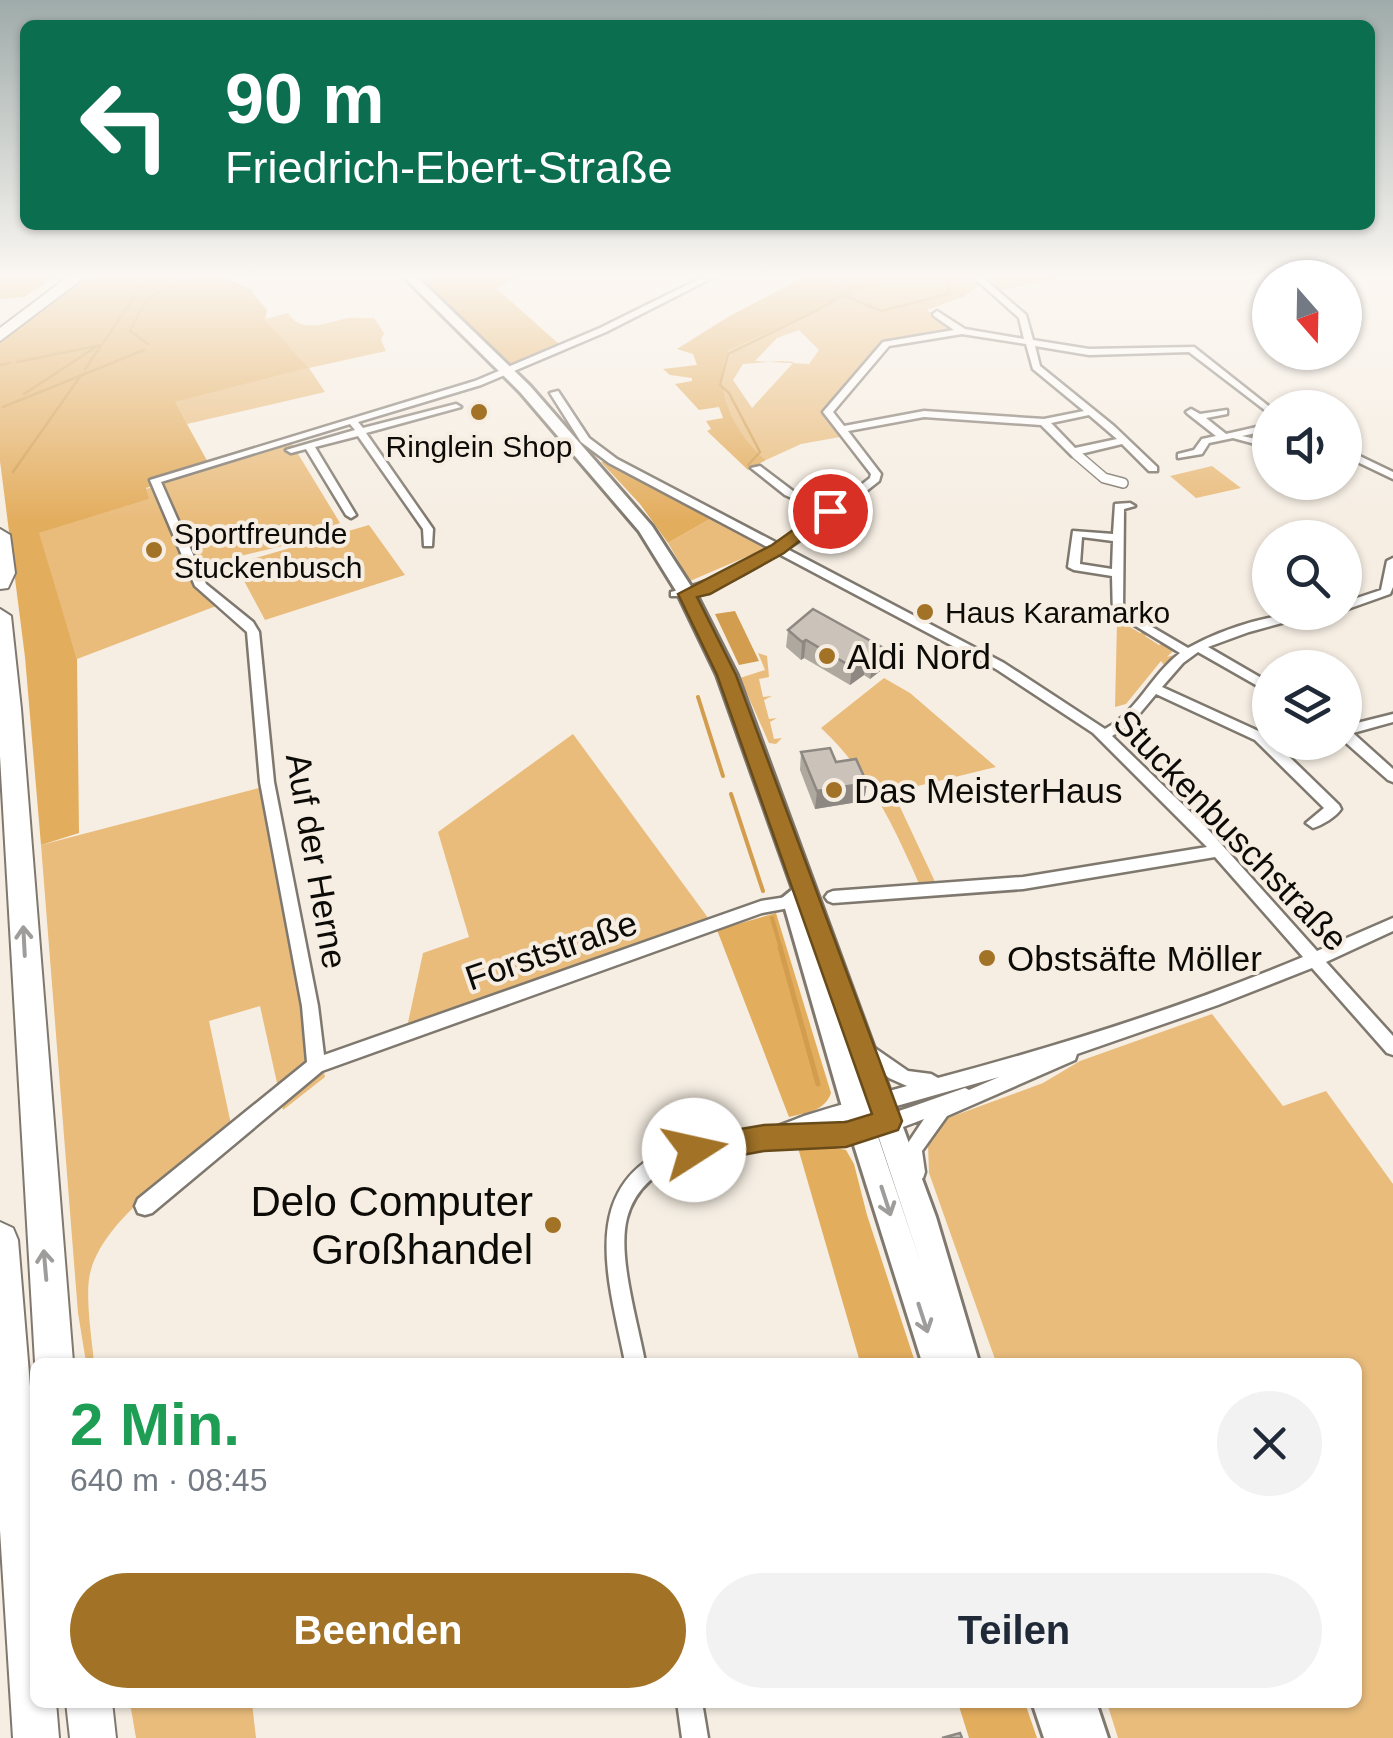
<!DOCTYPE html>
<html lang="de">
<meta charset="utf-8">
<style>
:root{--surface:#fff;--page:#f2f2f3;--text:#1f2937;--muted:#747a83;--accent:#a27327}
body{margin:0;font-family:Arial,sans-serif;background:var(--page);color:var(--text);height:100vh;display:flex;flex-direction:column;font-size:38px;white-space:nowrap}
*{box-sizing:border-box;margin:0}
p{font-size:32px;color:var(--muted)}
.icon{flex:none;width:55px;height:55px;fill:none;stroke:currentColor;stroke-width:2;stroke-linecap:round;stroke-linejoin:round}
.map{position:relative;flex:1;overflow:hidden}
.sheet{position:absolute;left:30px;top:1358px;width:1332px;height:350px;display:flex;flex-direction:column;background:var(--surface);border-radius:15px;box-shadow:0 2px 8px #0004}
.sheet>*{flex:none}
.banner{position:absolute;left:20px;top:20px;width:1355px;height:210px;border-radius:15px;box-shadow:0 2px 8px #0004;background:#0b6e4f;color:#fff;overflow:hidden}
.needle{width:65px;rotate:160deg}
.tools{position:absolute;left:1252px;top:260px;display:grid;gap:20px}
.tools a{display:grid;place-items:center;width:110px;height:110px;border-radius:50%;background:var(--surface);box-shadow:0 2px 8px #0004;font-size:50px}
.pin{position:absolute;display:grid;place-items:center;width:85px;height:85px;color:#fff;margin:-42px;border:5px solid #fff;border-radius:50%;box-shadow:0 2px 10px #0007}
.me{position:absolute;width:110px;margin:-55px;rotate:80deg;stroke-linejoin:round;filter:drop-shadow(0 0 8px #0008)}
.turn{display:flex;align-items:center;gap:35px;height:210px;padding:0 40px;font-size:45px}
.turn .icon{width:130px;height:130px;stroke-width:2.5}
.turn b{display:block;font-size:70px;line-height:85px}
.round{display:grid;place-items:center;flex:none;width:105px;height:105px;border-radius:52px;background:var(--page)}
.summary{display:flex;align-items:center;justify-content:space-between;height:170px;padding:0 40px}
h1{font-size:60px;font-weight:700;line-height:75px;color:#1e9e55}
.action{display:flex;gap:20px;margin-top:auto;padding:20px 40px}
.action a{flex:1;height:115px;border-radius:60px;background:var(--accent);color:#fff;font-size:40px;font-weight:700;line-height:115px;text-align:center}
.action a+a{background:var(--page);color:var(--text)}
.map>svg:first-child{display:block}
.green{fill:#e9bc7c;fill-rule:evenodd}
.forest{fill:#e3ad5e}
.water{fill:#d29d4e}
.lines{fill:none;stroke-linecap:round;stroke-linejoin:round}
.stream-far2{stroke:#d29d4e;stroke-width:2.5}
.stream-far1{stroke:#d29d4e;stroke-width:4}
.stream{stroke:#d29d4e;stroke-width:5}
.pedestrian-casing{stroke:#7f786e;stroke-width:12}
.minor-casing{stroke:#7f786e;stroke-width:5}
.secondary-casing{stroke:#7f786e;stroke-width:6}
.motorway-casing{stroke:#7f786e;stroke-width:4}
.pedestrian{stroke:#fff;stroke-width:9}
.minor{fill:#fff;fill-rule:evenodd}
.secondary{fill:#fff;fill-rule:evenodd}
.motorway{fill:#fff;fill-rule:evenodd}
.wall{fill:#afa89f}
.shaded-wall{fill:#8e8882}
.building{fill:#cbc3b9;stroke:#8e8882;stroke-width:2.5}
.oneway{stroke:#9e9d9c}
.route{fill:#a27327;stroke:#694b19;stroke-width:2.5}
.poi-dot{fill:#a27327;stroke:#f6eee3;stroke-width:4}
.labels{text-anchor:middle;dominant-baseline:central;stroke-width:8;stroke-linejoin:round;paint-order:stroke}
.far-poi-label{font-size:30px;fill:#0d0b07;stroke:#f6eee3;text-anchor:start}
.poi-label{font-size:35px;fill:#0d0b07;stroke:#f6eee3;text-anchor:start}
.street-label{font-size:35px;fill:#0d0b07;stroke:#f6eee3}
.near-poi-label{font-size:42px;fill:#0d0b07;stroke:#f6eee3;text-anchor:end}
</style>
<div class="map">
<svg width="1393" height="1738" viewBox="0 0 1393 1738">
<rect width="100%" height="100%" fill="#f6eee3"/>
<path class="green" d="M820,276h248l-68,14 -12,-5 -11,2 -12,9 -38,14 27,20 -72,13 -57,65 -2,5 17,24 -39,7 -35,16c-30,-24 -57,-73 -37,-110l150,-68 -14,-4 -18,9zM799,330l20,20 -10,14 -54,-3 22,-23zM781,361l13,1 -42,46 -19,-28 10,-16z
M288,313c14,23 40,8 62,5 8,-1 15,1 24,0l10,15 -3,7 5,11 -77,17 16,24 -138,32 -13,-22 133,-34 -42,-49z
M292,444l48,79 -41,19 -104,25 9,18 20,18 -147,56 -39,-126 110,-34 -2,-10z
M1212,466l29,22 -45,10 -26,-22z
M710,519l57,29 -77,33 -22,-38z
M369,525l36,50 -140,45 -30,-56z
M1122,616l9,5 -4,4 13,8 6,-2 3,2 -4,3 14,9 6,-3 10,7 -8,8 10,-3 -13,11 -3,-4 -35,43 -11,3 2,-85z
M758,653l9,3 2,21 -10,2 4,18 9,-1 -8,4 5,19 8,-1 -7,4 4,17 8,-1 -6,6 -7,-1 -29,-65 25,-8z
M884,678l26,15 86,74 -103,25 44,94h-17c-26,-60 -51,-113 -99,-158z
M573,734l144,196 -313,111 19,-88 46,-16 -31,-105z
M270,785l55,292 -42,33 -23,-104 -51,15 23,108c-44,35 -125,85 -141,141 -7,21 1,70 3,92h-8l-8,-49 -37,-468z
M1212,1014l71,92 43,-15 67,93v554h-275l-11,-35 251,-1v-340h-362l-67,-189 -1,-28 3,-10 14,-16 98,-36 37,-22z
M130,1703h122l4,35h-120z"/>
<path class="forest" d="M0,276h58l-34,21 -24,2z
M82,276h133l35,14 17,20 -2,9 43,49 -133,34 36,66 -65,20 3,11 -110,34 38,126 2,174 -38,12 -16,-188 -25,-196v-119l20,-20z
M414,276h106l-24,12 64,57 -48,19z
M806,276h14l27,11 18,-9 16,4 -152,68c-20,37 8,86 37,110l-18,10 -41,-39 4,-2 -5,-8 17,-3 -4,-11 -20,3 -24,-26 17,-3v-3l-22,-3 -7,-6 34,-4 -4,-11 -16,-5 51,-32z
M608,461l102,58 -42,24 -28,-39 -39,-42z
M776,913l55,180c-6,18 -25,20 -42,24l-72,-187z
M827,1146l19,4 8,14 13,51 48,147h-55l-62,-214z
M958,1703h67l12,35h-68z"/>
<path class="water" d="M735,611l24,50 -20,4 -24,-51z"/>
<g class="lines">
<path class="stream-far2" d="M216,276l36,15
M840,294l41,17 64,-16 4,-3 -2,-16
M148,344l-18,-13 16,-31 44,-24
M17,362l79,-16
M1,365l9,-2
M85,369l64,-93
M24,394l75,-49
M3,407l141,-57
M748,465l12,-13 -31,-59 -9,-8 8,-31 90,-44 54,-34
M13,472l66,-94"/>
<path class="stream-far1" d="M698,697l25,79
M731,794l32,97
M772,918l9,31"/>
<path class="stream" d="M780,947l38,137"/>
<defs>
<path id="pedestrian" d="M1076,454l28,24 19,5"/>
<path id="minor" d="M705,276h11l-110,56 -125,53 -123,37 5,6 93,-24 5,3 -95,26 67,96 -1,17h-8l-1,-17 -65,-93 -43,11 41,68 -5,3 -5,-3 -40,-66 -15,4 -5,-3 69,-20 -5,-6 -189,58 45,102 47,38 6,10 15,150 44,224 6,49 437,-154 39,-6 5,2 3,4 -3,4 -43,8 -440,158 -170,142 -7,2 -7,-2 -3,-7 3,-7 169,-137 -5,-56 -42,-224 -13,-150 -52,-46 -45,-106 325,-99 125,-53z
M972,276h9l45,39 7,25 56,9 105,-2 77,61 -1,6 -81,-62 -100,3 -54,-9 5,20 74,60 43,41v4h-8l-27,-27 -50,12 -31,-31 -117,-8 -76,14 33,43 -2,7 -48,38 29,14 -6,3 -4,-1 -26,-11 -37,25 217,114 101,66c32,-17 46,-54 75,-76l-59,-36 -8,-1 -1,-40 -38,-6 -6,-3 5,-36 40,3 2,-30 15,-1 5,3 -11,3 -1,101 65,38c40,-22 89,-36 134,-36l-73,20 -41,15 62,36v10l-72,-41 -15,11 -21,24 103,47 5,5v3h4l65,63 2,4c-5,8 -19,16 -28,19l-7,-5 18,-15 -69,-68 -99,-46 -25,30 -19,12 93,90 112,125 76,-33v13l-67,31 67,74v19l-6,-2 -75,-85 -94,37 -141,49 -2,6 -128,56 -25,35 3,21 -2,6 -7,3 -7,-3 -5,-29 20,-30c-26,10 -53,20 -81,24 -66,9 -193,-9 -216,75 -10,38 11,105 18,144h-20c-16,-81 -50,-180 53,-217 24,-9 50,-9 75,-12 17,-3 35,-11 51,-17 34,-11 69,-20 103,-30l-18,-8 -29,-24 -3,-5 3,-5 6,-2 42,29 23,3 7,4c124,-33 246,-71 365,-121l-88,-100 -192,32 -190,14 -5,-2 -3,-4 3,-4 5,-2 190,-14 184,-30 -114,-114 -97,-64 -217,-115c-32,18 -70,44 -108,42v-4c37,-9 67,-24 100,-43l-162,-86 -28,-21 -31,-49 8,-2 31,47 28,21 162,85 37,-25 1,-3 8,-3 -40,-18 -34,-27 9,-2 33,25 39,17 38,-30 1,-4 -48,-62 60,-70 71,-12 -20,-14 -1,-2 4,-3 28,18 59,10 -5,-21zM962,334l64,10 7,25 51,42 -40,8 -120,-8 -80,15 -11,-14 56,-66zM1089,415l28,24 -42,9 -24,-25zM1082,537l31,4 -1,28 -32,-5zM999,1077l-30,13 -4,-2c-50,17 -97,37 -150,41z
M1191,409l9,5 27,-4v4l-21,4 20,16 44,-10v6l-28,6 28,6v6l-37,-10 -24,5 -7,11 -24,4v-4l16,-4 8,-11 14,-3 -28,-22 -2,-2z
M1345,449l48,23v7l-48,-23z
M1393,558v29l-3,7 -45,16v-8l36,-12 6,-29z
M1393,714v8l-40,11 40,36v13l-5,-2 -43,-38v-16z
M677,1702h25l6,36h-26z"/>
<path id="secondary" d="M403,276h13l114,110 122,140 44,68 41,81 199,542 43,145h-57l-80,-255 -60,-209 11,-9 -76,-214 -39,-81 -39,-63 -119,-139zM864,1093l57,171 -53,-157z
M1032,1702h64l12,36h-64z"/>
<path id="motorway" d="M69,276h17l-86,65v-13z
M0,529l10,6 5,38 -7,15 -8,1z
M0,609l11,7 10,93 52,653h-38l-35,-606z
M0,1222l13,6 5,12 17,207v255h21l3,36h-46l-13,-208z
M66,1702h46l4,36h-46z"/>
</defs>
<use href="#pedestrian" class="pedestrian-casing"/>
<use href="#minor" class="minor-casing"/>
<use href="#secondary" class="secondary-casing"/>
<use href="#motorway" class="motorway-casing"/>
<use href="#pedestrian" class="pedestrian"/>
<use href="#minor" class="minor"/>
<use href="#secondary" class="secondary"/>
<use href="#motorway" class="motorway"/>
</g>
<path class="wall" d="M788,630l99,20 -3,18 -14,11 -6,-4 -14,10 -46,-27 -3,2 -15,-13z
M801,752l35,10 31,21 -3,18 -49,8 -15,-39z"/>
<path class="shaded-wall" d="M806,640l-2,18 -3,2 1,-18z
M887,650l-3,18 -14,11 3,-18z
M866,657l-2,18 -14,10 2,-18z
M867,783l-3,18 -49,8 2,-18z"/>
<path class="building" d="M813,609l74,41 -14,11 -7,-4 -14,10 -46,-27 -4,2 -14,-12z
M830,748l6,14 20,-3 11,24 -50,8 -16,-39z
M960,1733l2,5h-20z"/>
<defs><path id="oneway-shaft" d="M-6 0H5M1.5-3L5.5 0L1.5 3" fill="none" stroke-width="1.6" stroke-linecap="round" stroke-linejoin="round" transform="scale(2.5)"/></defs>
<g class="oneway">
<use href="#oneway-shaft" transform="translate(24 941) rotate(-93)"/>
<use href="#oneway-shaft" transform="translate(886 1201) rotate(72)"/>
<use href="#oneway-shaft" transform="translate(45 1265) rotate(-95)"/>
<use href="#oneway-shaft" transform="translate(923 1318) rotate(72)"/>
</g>
<linearGradient id="sky" x2="0" y2="1"><stop stop-color="#9fabaa"/><stop offset="0.53" stop-color="#fbf7f2"/><stop offset="1" stop-color="#fbf7f2" stop-opacity="0"/></linearGradient>
<rect width="1393" height="520" fill="url(#sky)"/>
<path class="route" d="M824,508l14,3 -54,42 -74,41 -13,3 39,78 166,446 -4,9 -52,17 -82,4 -70,13 -9,-4 -4,-10 4,-9 9,-4 70,-12 82,-3 26,-8 -155,-439 -39,-81 94,-49z"/>
<g class="poi-dot">
<circle cx="479" cy="412" r="10"/>
<circle cx="154" cy="550" r="10"/>
<circle cx="925" cy="612" r="10"/>
<circle cx="827" cy="656" r="10"/>
<circle cx="834" cy="790" r="10"/>
<circle cx="987" cy="958" r="10"/>
<circle cx="553" cy="1225" r="10"/>
</g>
<g class="labels">
<g class="far-poi-label">
<text x="479" y="446" text-anchor="middle">Ringlein Shop</text>
<text x="174" y="533">Sportfreunde<tspan x="174" dy="34">Stuckenbusch</tspan></text>
<text x="945" y="612">Haus Karamarko</text>
</g>
<g class="poi-label">
<text x="847" y="656">Aldi Nord</text>
<text x="854" y="790">Das MeisterHaus</text>
<text x="1007" y="958">Obstsäfte Möller</text>
</g>
<g class="street-label">
<text transform="translate(1231 830) rotate(46)">Stuckenbuschstraße</text>
<text transform="translate(317 861) rotate(80)">Auf der Herne</text>
<text transform="translate(551 950) rotate(-19)">Forststraße</text>
</g>
<g class="near-poi-label">
<text x="533" y="1201">Delo Computer<tspan x="533" dy="48">Großhandel</tspan></text>
</g>
</g>
</svg>
<div class="tools">
<a><svg class="needle" viewBox="-14 -14 28 28"><path d="M0-13l5 13h-10z" fill="#e53935"/><path d="M0 13l5-13h-10z" fill="#747a83"/></svg></a>
<a><svg class="icon" aria-label="sound" viewBox="0 0 24 24"><path d="M4 9h4l5-4v14l-5-4H4zM17 9q2 3 0 6"/></svg></a>
<a><svg class="icon" aria-label="search" viewBox="0 0 24 24"><circle cx="10" cy="10" r="6"/><path d="M15 15l6 6"/></svg></a>
<a><svg class="icon" aria-label="layers" viewBox="0 0 24 24"><path d="M12 4l9 5-9 5-9-5zM3 14l9 5 9-5"/></svg></a>
</div>
<div class="pin" style="left:830px;top:511px;background:#d93025"><svg class="icon" aria-label="arrive" viewBox="0 0 24 24"><path d="M6 21V4h12l-3 4 3 4H6"/></svg></div>
<svg class="me" style="left:694px;top:1150px" viewBox="-20 -20 40 40"><circle r="19" fill="#fff"/><path d="M0-13L10 11 0 6-10 11z" fill="#a27327"/></svg>
<div class="banner">
<div class="turn"><svg class="icon" aria-label="left" viewBox="0 0 24 24"><path d="M17 20v-9H6M10 6l-5 5 5 5"/></svg><div><b>90 m</b>Friedrich-Ebert-Straße</div></div>
</div>
<section class="sheet">
<div class="summary"><div><h1>2 Min.</h1><p>640 m · 08:45</p></div><a class="round"><svg class="icon" aria-label="close" viewBox="0 0 24 24"><path d="M6 6l12 12M18 6L6 18"/></svg></a></div>
<div class="action"><a>Beenden</a><a>Teilen</a></div>
</section>
</div>
